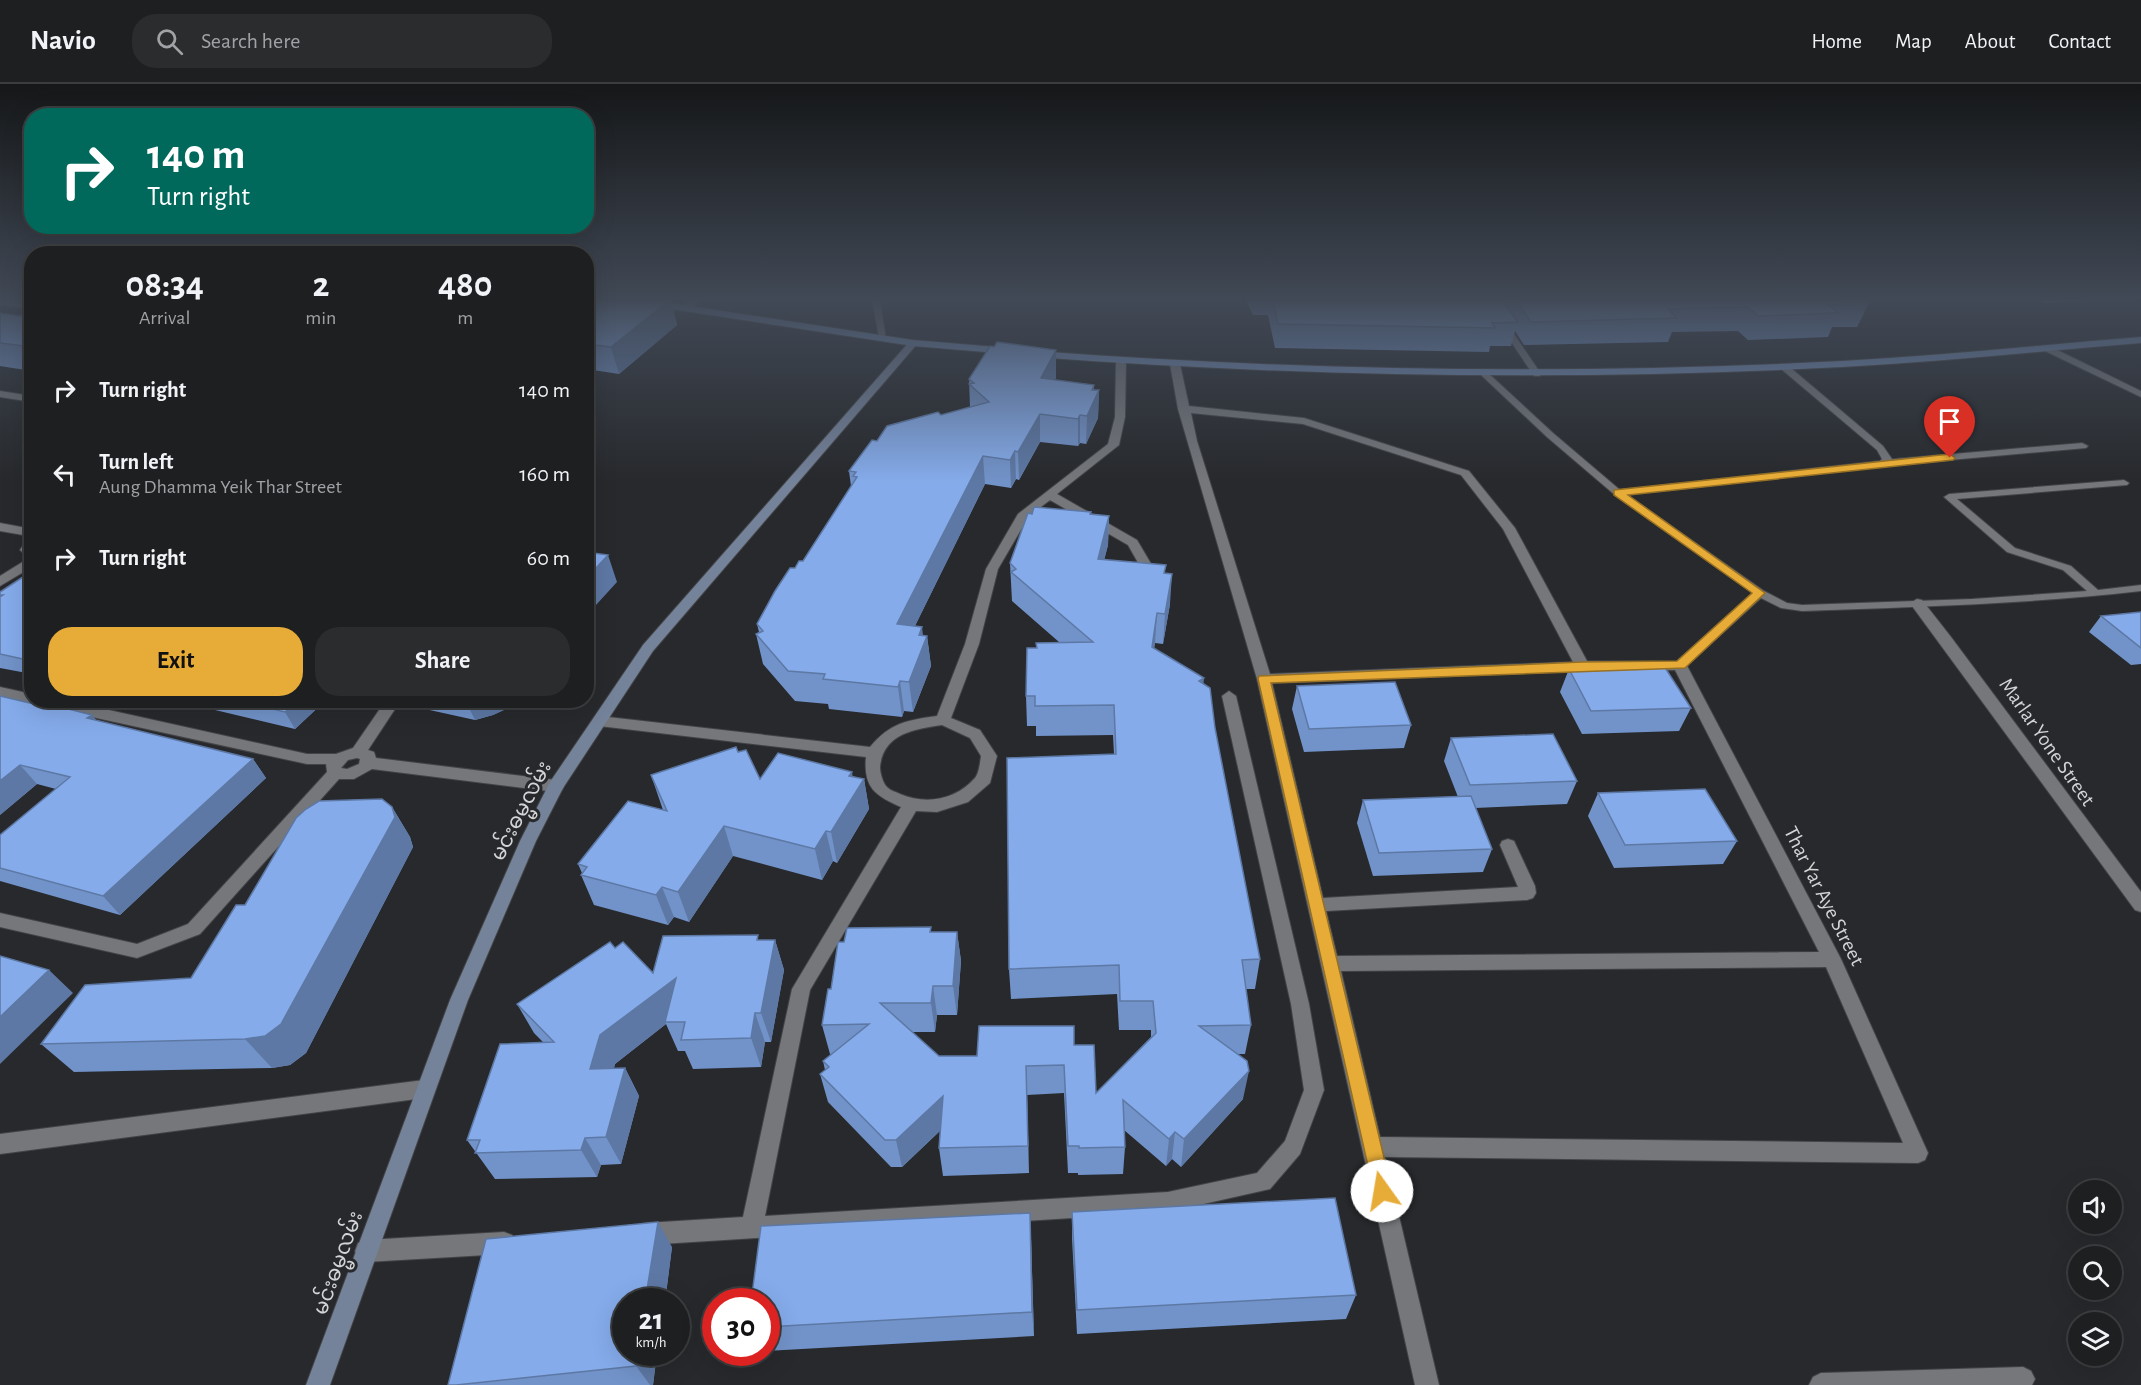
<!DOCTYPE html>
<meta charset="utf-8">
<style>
:root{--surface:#1d1f21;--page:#2a2c2e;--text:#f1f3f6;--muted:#a0a2a5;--line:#3b3d3f;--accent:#e7ac37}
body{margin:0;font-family:"Alegreya Sans","Noto Sans Myanmar",sans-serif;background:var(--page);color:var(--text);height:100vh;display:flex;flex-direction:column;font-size:22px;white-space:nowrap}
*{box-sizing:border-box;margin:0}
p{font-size:20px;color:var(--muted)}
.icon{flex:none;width:33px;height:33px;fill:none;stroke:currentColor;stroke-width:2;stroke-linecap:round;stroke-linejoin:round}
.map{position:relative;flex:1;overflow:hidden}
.details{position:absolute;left:24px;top:162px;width:570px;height:462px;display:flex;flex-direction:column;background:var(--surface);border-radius:24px;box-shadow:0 6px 24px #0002,0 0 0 2px var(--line)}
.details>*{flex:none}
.top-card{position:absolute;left:24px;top:24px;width:570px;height:126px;border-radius:24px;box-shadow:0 6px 24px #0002,0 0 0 2px var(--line);background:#00695c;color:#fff;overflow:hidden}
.buttons{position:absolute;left:2068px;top:1096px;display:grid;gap:12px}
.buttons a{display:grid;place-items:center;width:54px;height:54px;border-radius:50%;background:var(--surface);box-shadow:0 6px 24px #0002,0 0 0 2px var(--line);font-size:30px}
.speed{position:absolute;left:612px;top:1204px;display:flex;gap:12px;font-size:30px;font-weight:700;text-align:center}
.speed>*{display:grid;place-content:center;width:78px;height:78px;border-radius:50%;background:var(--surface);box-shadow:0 6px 24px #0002,0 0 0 2px var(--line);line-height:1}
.speed small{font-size:15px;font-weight:400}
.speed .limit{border:9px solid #d22;background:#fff;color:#111}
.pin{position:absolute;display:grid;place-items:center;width:51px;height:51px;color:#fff;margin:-62px -26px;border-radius:50% 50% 50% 0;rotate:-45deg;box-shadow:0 0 6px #0007}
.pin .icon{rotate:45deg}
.me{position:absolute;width:66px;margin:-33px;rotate:347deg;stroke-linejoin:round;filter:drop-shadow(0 0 4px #0008)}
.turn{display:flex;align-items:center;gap:21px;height:126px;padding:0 24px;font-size:27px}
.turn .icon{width:78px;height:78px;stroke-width:2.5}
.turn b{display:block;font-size:42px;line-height:51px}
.eta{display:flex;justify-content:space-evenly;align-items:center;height:102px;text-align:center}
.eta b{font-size:36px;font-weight:600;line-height:42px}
.cta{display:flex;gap:12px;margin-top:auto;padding:12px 24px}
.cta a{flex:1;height:69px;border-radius:24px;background:var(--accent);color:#111;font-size:24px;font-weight:600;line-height:69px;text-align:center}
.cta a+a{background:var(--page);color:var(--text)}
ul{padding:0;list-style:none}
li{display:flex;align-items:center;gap:18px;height:84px;padding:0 24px}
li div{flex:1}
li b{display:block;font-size:22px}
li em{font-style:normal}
header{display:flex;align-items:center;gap:36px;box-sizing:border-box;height:84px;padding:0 30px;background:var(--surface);border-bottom:2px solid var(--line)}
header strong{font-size:28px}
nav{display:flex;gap:33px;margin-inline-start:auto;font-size:21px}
.search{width:420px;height:54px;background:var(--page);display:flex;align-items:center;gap:15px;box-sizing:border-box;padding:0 21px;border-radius:24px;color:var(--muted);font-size:22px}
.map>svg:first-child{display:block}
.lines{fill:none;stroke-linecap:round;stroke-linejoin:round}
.lane-casing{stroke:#434446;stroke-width:2}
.street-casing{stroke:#434446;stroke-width:2}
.secondary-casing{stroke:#434446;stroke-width:2}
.primary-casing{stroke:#434446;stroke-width:2}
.lane{fill:#75777b;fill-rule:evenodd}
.street{fill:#75777b;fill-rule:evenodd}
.secondary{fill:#74829a;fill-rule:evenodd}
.primary{fill:#748eb9;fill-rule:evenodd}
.wall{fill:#7293c9}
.shaded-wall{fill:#5d78a4}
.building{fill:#85abea;stroke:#5d78a4;stroke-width:1.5}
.route{fill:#e7ac37;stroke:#967024;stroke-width:1.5}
.labels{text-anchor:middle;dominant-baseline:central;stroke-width:6;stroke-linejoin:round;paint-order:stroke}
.street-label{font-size:21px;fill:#d3d4d5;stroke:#27292c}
</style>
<header>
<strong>Navio</strong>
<div class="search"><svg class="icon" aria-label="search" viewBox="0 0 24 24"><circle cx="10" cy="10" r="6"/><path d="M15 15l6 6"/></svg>Search here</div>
<nav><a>Home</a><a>Map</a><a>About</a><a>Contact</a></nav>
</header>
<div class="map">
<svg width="2141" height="1301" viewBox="0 0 2141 1301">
<rect width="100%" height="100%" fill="#27292c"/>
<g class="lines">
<defs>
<path id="lane" d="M872,216h8l6,39 -7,-2z
M1483,216h8l50,74 -1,2h-6z
M2043,262h6l92,45v6l-98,-47z
M1780,280h6l97,82 9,13 -9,7 -256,29 137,96 23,12 15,2 170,-6 115,-8 -24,-21 -56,-18 -63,-55 5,-3 175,-14 5,3 -2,2 -170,14 58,49 56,18 27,24 43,-5v6c-112,13 -226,16 -339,20l-21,-3 -20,-10 -77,70h-8l-2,-3 2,-3 77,-69 -138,-98 -68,-58 -67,-63 7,-2 66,61 67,57 260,-29 2,-2 -5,-9 -97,-82z"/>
<path id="street" d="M0,216l32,3v6l-32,-4z
M690,216h11l-13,11h-6v-4z
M1121,274l5,3 -1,56 -6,28 -62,49 80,46 23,39 -1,3h-10l-21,-37 -78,-45 -21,16 -31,53 -19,75 -28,74 29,12 17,26 -7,27 -22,19 -31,10 -21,-1 -106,179 -45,226 403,-24 89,-19 28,-32 19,-51 -13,-86 -69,-308 7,-5 7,5 73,308 15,86 -24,64 -30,35 -102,23 -523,33 -8,-3 -3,-8 3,-8 8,-3 98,-6 49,-228 109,-182c-25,-11 -38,-19 -35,-50l-267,-31 -7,-5 7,-5 271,31c20,-24 37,-27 67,-31l28,-72 21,-75 32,-55 90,-70 7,-27 1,-56zM942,641l28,13 11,18c-1,7 -2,17 -6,22 -19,22 -49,27 -75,16 -3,-2 -9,-3 -12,-6 -5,-4 -8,-15 -8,-21 3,-33 34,-38 62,-42z
M1175,277l5,3 9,42 115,12 165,53 46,57 72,133 98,1 156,297 87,194 -3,7 -7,3 -533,-6 54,228h-24l-158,-706 -79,-270 -8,-45zM1191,329l112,11 158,51 42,54 70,133 -303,12 -73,-233zM1675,586l144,282 -482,4 -11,-45 201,-11 6,-2 3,-5 -1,-7 -21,-45 -6,-2 -6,2 -2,4 18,42 -195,11 -51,-215 310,-12zM1826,883l77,176 -523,-6 -39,-166z
M586,296l5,4 -5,3z
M0,307l32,5v6l-32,-5z
M2082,359l6,3 -2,2 -203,18 -6,-3 6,-3z
M0,439l32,6v38l-32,19v-10l29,-18 -9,-8 9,-14 -29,-5z
M1917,515l5,1 29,37 190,255v20l-6,-2 -223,-304 -2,-3z
M0,603l32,7v6h32l243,54h29l17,-6 33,-48h15l-33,50 6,2 2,6 180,22 6,2 2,4 -2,4 -6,2 -184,-23 -18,10h-15l-139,155 -63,24 -137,-31v-14l137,31 51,-20 139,-152 -1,-8h-19l-307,-67zM357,674l3,1 -1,5 -12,5 -6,-1 7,-8z
M424,996l7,3 3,6 -3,6 -7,3 -424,56v-20z
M504,1148l8,3 3,8 -3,8 -8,3 -138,8 -8,-3 -3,-8 3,-8 8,-3z
M2023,1283l8,4 4,8 -3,6h-223l4,-8 8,-4z"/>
<path id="secondary" d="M910,257l8,2 -265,308 -90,137 -27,53 -68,159 -138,385h-24l144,-385 70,-159 30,-59 93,-137z"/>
<path id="primary" d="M627,216h23l263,40 96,8 5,3 -5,3 -96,-8 -281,-43z
M2141,253v6c-100,8 -199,19 -299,24 -269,14 -538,10 -806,-10l-5,-3 5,-3c268,20 537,24 806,10 100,-5 199,-16 299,-24z"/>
</defs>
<use href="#lane" class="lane-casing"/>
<use href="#street" class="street-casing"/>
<use href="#secondary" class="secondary-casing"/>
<use href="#primary" class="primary-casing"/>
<use href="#lane" class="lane"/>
<use href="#street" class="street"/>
<use href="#secondary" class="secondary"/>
<use href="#primary" class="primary"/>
</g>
<path class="wall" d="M586,216h85l6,25 -58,49 -33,-5z
M1246,216h618l5,3 -12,24h-25l-4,10 -80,3 -10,-9 -66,1 -4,10 -144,3 -9,-14 -4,15h-21l-1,6 -214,-4 -7,-33h-15z
M2039,216h54v1l-49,2z
M32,226v61l-32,-5v-53l20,3z
M1056,293l-1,3 39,5v5h5l-1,28 -12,26 -6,-1 -2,3 -38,-4 -21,38 -3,-1 -5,9 -26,-4 -70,142 9,10h3l4,30 -18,46 -9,-1 -2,6 -73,-8 -1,-5 -33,-3 -32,-37 -7,-30 3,-2 -2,-8 38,-56 8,-7 48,-75 -2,-15 28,-30 64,-26 29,-8 -1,-28z
M1091,430l18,2 -1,29 -4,15 61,13 5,31 -7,40 -8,-1 -1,5 50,36 11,44 45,231 -5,30h-9l5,36 -6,29h-7l5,45 -62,68 -9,-8 -6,7 -42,-36 1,17 -2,27 -45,1v-2h-10l-4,-80 -37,2 2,78 -86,3 -4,-28 1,-17 -38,36h-11l-63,-65 -8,-28 5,-4 -2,-9 9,-7h-2l-8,-29 9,-36 13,-47 87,-10h26l4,29 -4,54h-20l-2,17h-23l27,24h38l97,-11 22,48 55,-56v-7h-32l-2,-36 -106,5 -2,-30 105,-215 -1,-19 -77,1v-10h-9l-1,-30 11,-48 22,-6 -47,-41 -2,-38z
M32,487v103l-32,-6v-76z
M2141,528v52l-10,1 -42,-33 12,-16z
M1569,585l122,39 -12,23 -97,3 -22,-42z
M1297,602l114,39 -7,23 -100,4 -12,-43z
M173,616h153l-31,29z
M420,616h93l-7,9 -13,6 -18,5 -50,-11z
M42,622l50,9 4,5 157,39 13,19 -146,137 -120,-34v-46l56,-46 -19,-5 -37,31z
M1451,654l126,43 -10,23 -92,4 17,41 -9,23 -110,4 -16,-53 6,-23 95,-3 -14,-36z
M738,668l22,27 92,-3 12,3 5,30 -32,54 -4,-2 -11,19 -89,-24 -44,66 -15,-5 -6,8 -74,-20 -13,-30 1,-2 -4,-9 85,-54 -12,-35z
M1598,709l139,48 -14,23 -109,4 -26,-52z
M392,723l18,30 3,10 -107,206 -16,12 -18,3 -198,4 -33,-28 150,-66 54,-73z
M760,856h15l9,30 -13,72h-6l-4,25 -68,2 -8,-18h-7l-12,-27 -51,40 -1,4h11l14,28 -18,68 -20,1 -4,12 -102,2 -28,-39 76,-98 -9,-9 -17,-29 98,-56 38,25z
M1072,1128l284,83 -10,24 -269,15 -5,-96z
M1031,1154l3,98 -268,15v-49z
M672,1163l-7,55h-39l31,51 -4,32h-205z"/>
<path class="shaded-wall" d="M670,216h1l6,25 -58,49 -8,-27z
M1056,266v27l-14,29 -1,-28z
M1094,301v15l5,-10 -1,28 -12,26 1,-28 5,-26z
M1040,330v28l-21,38 -1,-28z
M1080,331v28l-2,3v-27z
M1015,367l1,28 -5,9 -1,-28z
M983,372l2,28 -84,170 -4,-30z
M1109,432l-1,29 -11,44 1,-30z
M608,471l9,27 -31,34v-37z
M1172,490l-2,30 -7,40 2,-30z
M1157,529l-2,30 -5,34 2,-30z
M922,543l2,17 3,-8 4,30 -18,46 -4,-30 10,-47z
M1204,594l-3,30 -2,-27z
M900,597l4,30 -2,6 -4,-30z
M298,616h28l-31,29 -10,-17z
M465,616h48l-7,9 -13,6 -18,5z
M92,631l15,19 -20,-16z
M253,675l13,19 -146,137 -17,-19z
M20,681l17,19 -37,31v-34z
M852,688l3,20 9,-13 5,30 -32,54 -6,-31 18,-56z
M392,723l18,30 3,10 -107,206 -16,12 -18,3 -27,-29z
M724,742l9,30 -44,66 -11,-30z
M826,747l7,30 -11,19 -7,-31z
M662,803l12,30 -6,8 -12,-30z
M957,848l4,29 -4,54 -4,-29z
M775,856l9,30 -13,72 -10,-29z
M49,886l24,23 -73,71v-47z
M676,894l-11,44 1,2 -51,40 -10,33 -15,-28 10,-34z
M933,902l4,29 -2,17 -4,-29z
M755,929l10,29 -4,25 -10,-29z
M1026,982l1,29 2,78 -1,-27z
M625,984l14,28 -18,68 -15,-27z
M1249,987l-6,28 -62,68 3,-28z
M943,1012l4,28 -45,43 -6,-27z
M1175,1048l-3,27 -6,7 3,-27z
M585,1054l16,27 -4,12 -16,-27z
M1030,1129l1,25 3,98 -2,-24z
M658,1138l14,25 -7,55h-20z
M638,1269h19l-4,32h-3l-14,-19z"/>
<path class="building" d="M586,216h84l-59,47 -25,-3z
M1273,216h229l16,22 -26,1 3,5 -217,-4z
M1516,216h348l5,3 -41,2 11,8 -81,3 -10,-9 -80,2 9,9 -146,4z
M32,226v37l-32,-4v-30l20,3z
M997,258l59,8 -15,28 53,7 -2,5h7l-12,26 -7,-1 -2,4 -38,-5 -22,38 -3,-1 -5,9 -27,-4 -86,168 25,3 -3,8 8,1 -18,46 -9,-1 -2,6 -75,-8 2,-5 -37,-3 -32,-37 7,-3 -6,-7 18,-33 15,-23h5l4,-7h4l54,-84 -4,-1 3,-4 -7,-1 23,-31 5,1 10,-15 51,-14 3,3 48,-13 -20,-18 5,-1 -5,-4 21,-33 4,1z
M1034,423l57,5 -1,2 19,2 -11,43 68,6 -2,8 8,1 -7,40 -8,-1 -5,34 52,31 -5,3 11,7 5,40 45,231 -18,1 9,65 -52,1 48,35 2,10 -65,68 -9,-7 -6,7 -46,-39 2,47 -46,1v-2h-11l-4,-81 -38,1 2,80 -89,2 4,-52 -47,44h-11l-65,-66 9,-7 -6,-6 46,-37 -47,1 6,-36h3l7,-47h6l3,-14 84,-1 -1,5h27l-4,54h-20l-2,17h-51l59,53h38l2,-30h95v19h20l2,48 60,-60 -3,-32h-33l-1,-36 -110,4 -2,-211 109,-4 -2,-49 -79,1v-10h-9l1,-48h10l-1,-5 57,-1 -82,-70 5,-3 -6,-6 18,-50 4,1z
M586,468l22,3 -22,24z
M32,487v90l-32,-7v-57l3,-2h-3v-3z
M2141,528v36l-40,-32z
M1664,582l27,42 -100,3 -22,-42z
M1395,598l16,43 -102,4 -12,-43z
M0,612l42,10 3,-3 47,12 -5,3 166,41 -150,137 -103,-28v-33l70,-58 -50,-12 -20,16z
M233,616h65l-13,12z
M1553,650l24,47 -107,4 -19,-47z
M736,663l2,5 8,-2 14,29 18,-26 74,19 -3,4 15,3 -33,53 -5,-1 -11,18 -91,-23 -46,66 -16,-5 -6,8 -75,-20 6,-8 -9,-3 50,-63 39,10 -16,-36z
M1705,705l32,52 -112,4 -27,-52z
M1471,712l21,53 -113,4 -16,-53z
M382,715l10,8 3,10 -114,207 -16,12 -20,3 -204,5 44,-59 106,-7 45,-73h9l51,-87 10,-9 13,-8z
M758,851l-1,5h18l-14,73h-6l-4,25 -70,2 4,-18h-20l11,-44 -76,57 -10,34 35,-1 -19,69 -21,1 -4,12 -106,3 5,-13h-13l33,-96 54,-2 -37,-38 93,-62 5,6 8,-6 30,31 10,-37z
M0,872l49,14 -49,47z
M1335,1114l21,97 -279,15 -5,-98z
M1030,1129l2,99 -266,15v-25h-15l10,-76z
M658,1138l-13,80h-19v51h12l-2,13 -180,19h-8l38,-146z"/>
<linearGradient id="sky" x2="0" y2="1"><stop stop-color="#151718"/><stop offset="0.54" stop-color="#414956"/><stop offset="1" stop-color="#414956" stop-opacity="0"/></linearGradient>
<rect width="2141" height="398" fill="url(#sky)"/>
<path class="route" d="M1950,370l5,4 -2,2 -325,35 137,98 -80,75 -414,15 121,508 -3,6 -7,3 -7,-3 -117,-518 1,-3 323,-14 95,-1 75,-68 -138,-98v-5z"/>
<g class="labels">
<g class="street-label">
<text transform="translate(2047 658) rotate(55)">Marlar Yone Street</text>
<text transform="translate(521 727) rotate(-63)">မင်းဓမ္မလမ်း</text>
<text transform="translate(1824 812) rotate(63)">Thar Yar Aye Street</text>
<text transform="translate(338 1179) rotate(-70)">မင်းဓမ္မလမ်း</text>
</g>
</g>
</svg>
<div class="buttons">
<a><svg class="icon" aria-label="sound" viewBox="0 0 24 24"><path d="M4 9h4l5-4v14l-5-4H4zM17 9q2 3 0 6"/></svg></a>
<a><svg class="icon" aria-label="search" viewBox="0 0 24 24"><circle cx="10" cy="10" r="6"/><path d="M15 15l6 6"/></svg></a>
<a><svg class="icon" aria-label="layers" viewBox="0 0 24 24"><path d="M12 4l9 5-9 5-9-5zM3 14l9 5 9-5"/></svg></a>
</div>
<div class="speed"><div>21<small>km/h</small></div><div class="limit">30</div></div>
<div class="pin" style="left:1950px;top:374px;background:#d93025"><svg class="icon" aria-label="arrive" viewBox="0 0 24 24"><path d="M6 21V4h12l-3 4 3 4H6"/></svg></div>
<svg class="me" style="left:1382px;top:1107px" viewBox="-20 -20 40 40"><circle r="19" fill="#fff"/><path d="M0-13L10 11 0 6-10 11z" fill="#e7ac37"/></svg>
<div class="top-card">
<div class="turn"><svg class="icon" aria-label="right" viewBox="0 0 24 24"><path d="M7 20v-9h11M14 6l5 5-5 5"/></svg><div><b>140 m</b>Turn right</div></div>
</div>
<section class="details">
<div class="eta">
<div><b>08:34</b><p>Arrival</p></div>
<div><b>2</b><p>min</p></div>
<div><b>480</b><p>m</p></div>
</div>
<ul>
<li><svg class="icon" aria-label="right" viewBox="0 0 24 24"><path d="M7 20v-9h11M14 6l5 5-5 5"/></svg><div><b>Turn right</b></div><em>140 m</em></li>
<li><svg class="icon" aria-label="left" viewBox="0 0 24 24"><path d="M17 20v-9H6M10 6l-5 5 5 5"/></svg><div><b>Turn left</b><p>Aung Dhamma Yeik Thar Street</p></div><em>160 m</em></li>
<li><svg class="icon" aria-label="right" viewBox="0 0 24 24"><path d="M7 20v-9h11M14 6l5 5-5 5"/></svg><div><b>Turn right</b></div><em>60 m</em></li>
</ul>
<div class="cta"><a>Exit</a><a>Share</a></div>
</section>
</div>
